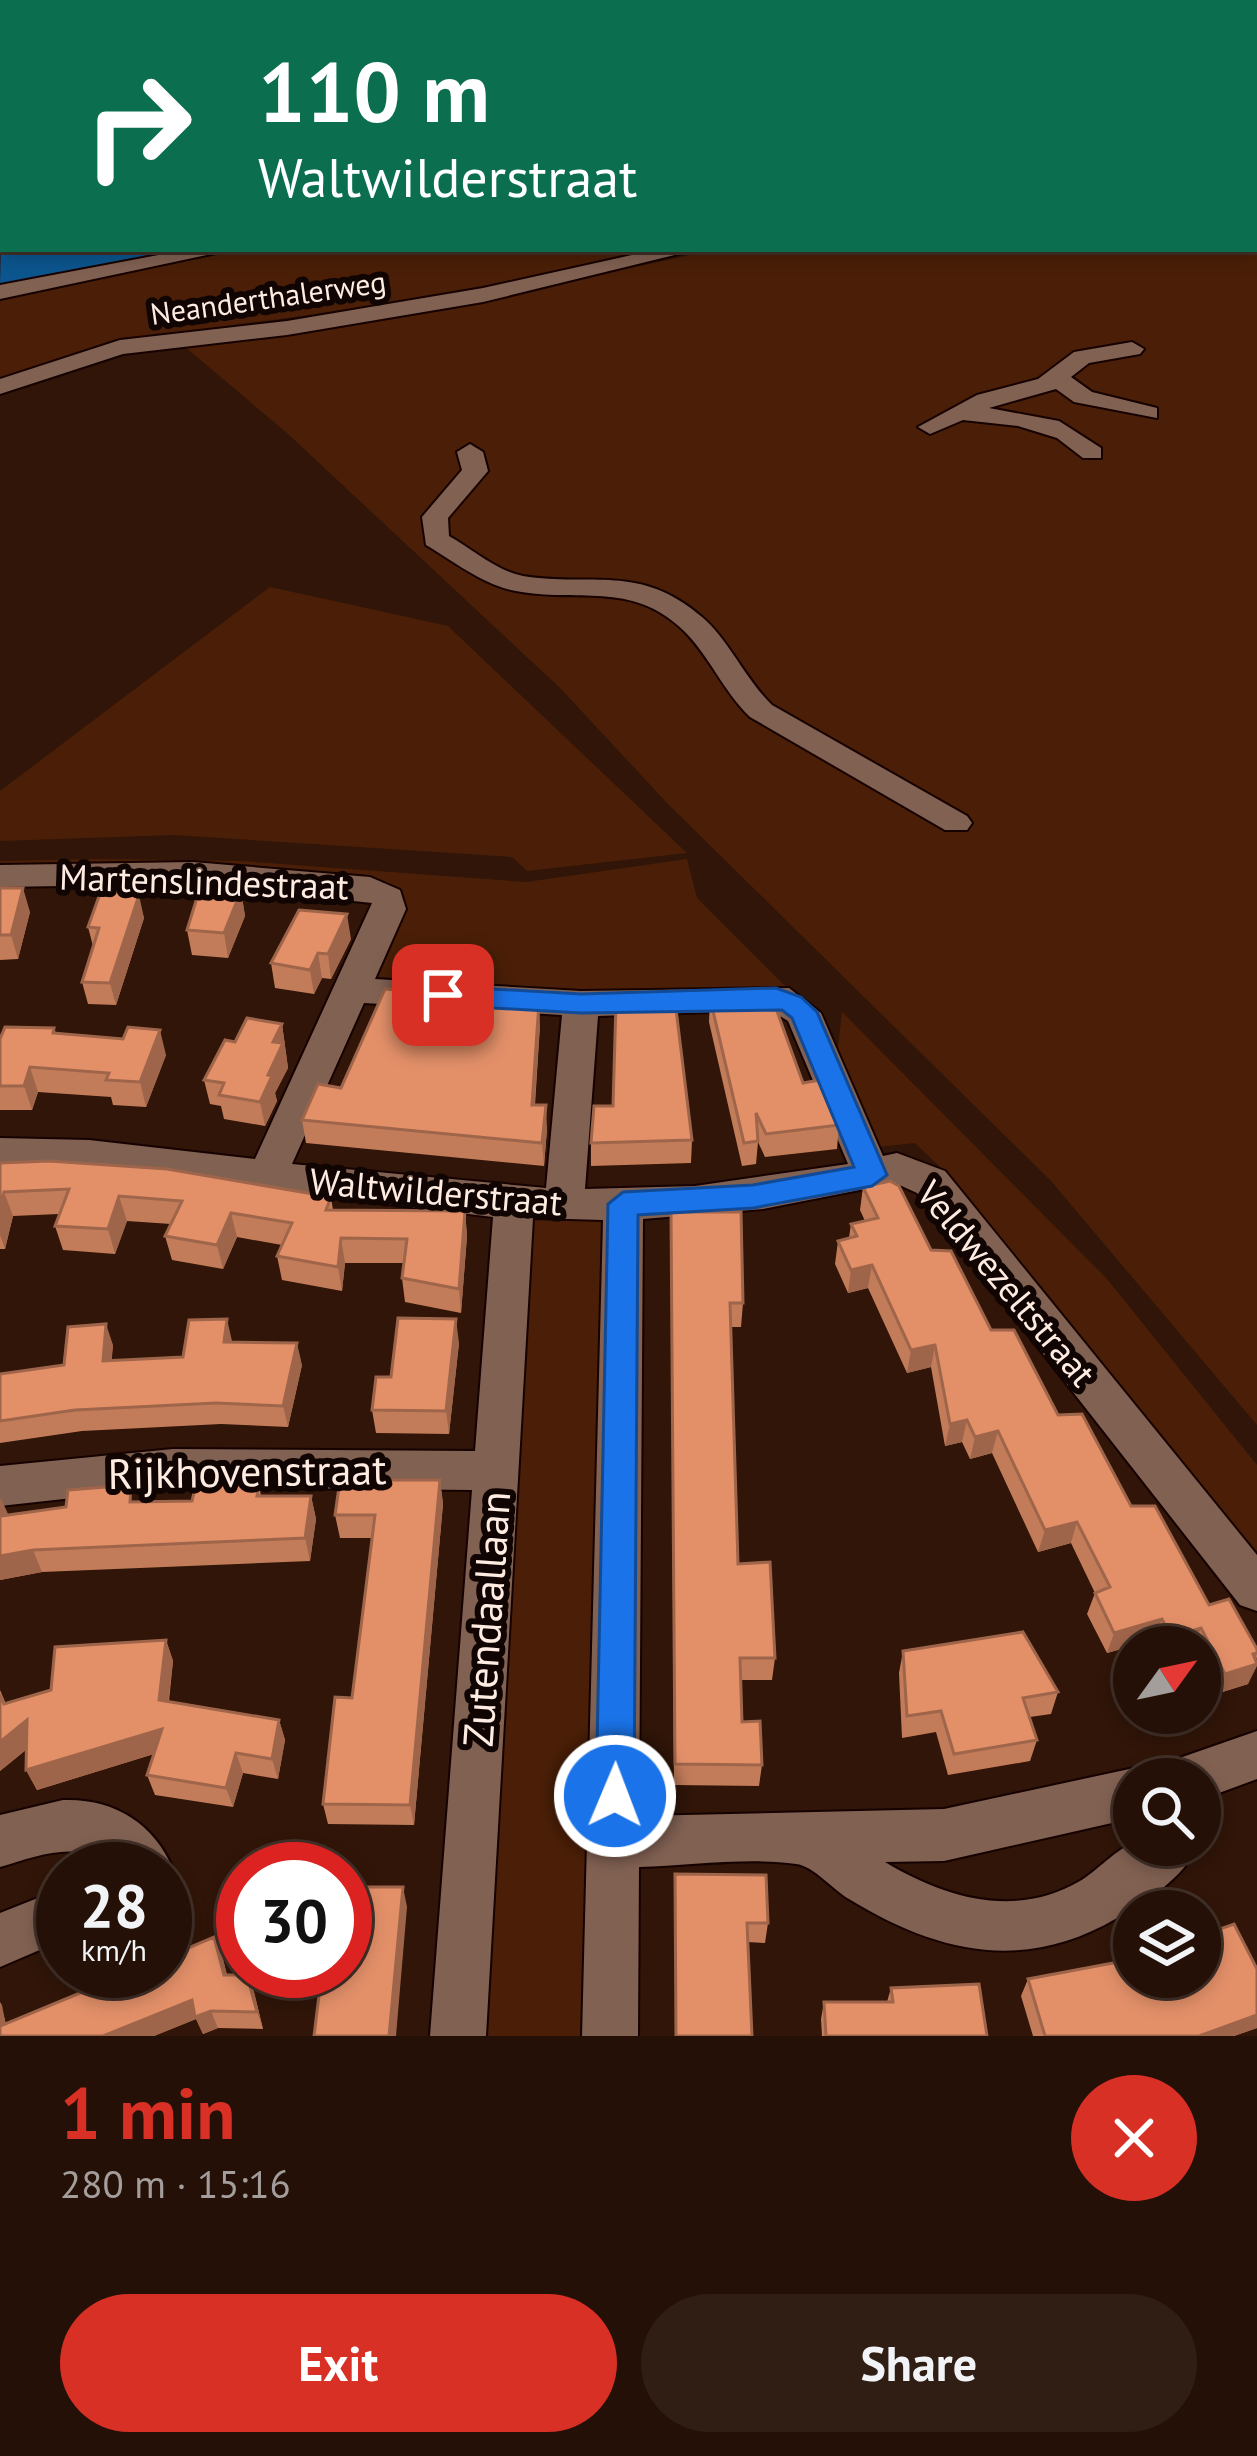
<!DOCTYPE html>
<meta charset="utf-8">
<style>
:root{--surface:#241006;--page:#301e14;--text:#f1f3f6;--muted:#a39d9b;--line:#413028;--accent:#d93025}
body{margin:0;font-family:"PT Sans",sans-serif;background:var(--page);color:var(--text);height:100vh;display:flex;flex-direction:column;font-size:45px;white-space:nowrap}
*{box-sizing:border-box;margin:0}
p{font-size:39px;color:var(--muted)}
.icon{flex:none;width:66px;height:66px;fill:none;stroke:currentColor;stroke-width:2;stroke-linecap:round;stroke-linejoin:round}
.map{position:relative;height:2036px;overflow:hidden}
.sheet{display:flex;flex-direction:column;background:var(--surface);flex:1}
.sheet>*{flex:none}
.banner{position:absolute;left:0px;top:0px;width:1257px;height:252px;box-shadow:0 6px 18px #0003,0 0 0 3px var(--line);background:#0b6e4f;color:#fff;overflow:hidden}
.needle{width:78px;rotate:57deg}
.buttons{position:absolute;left:1113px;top:1626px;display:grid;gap:24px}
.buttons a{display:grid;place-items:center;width:108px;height:108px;border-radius:50%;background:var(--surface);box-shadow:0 6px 18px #0003,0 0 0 3px var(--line);font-size:60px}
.speed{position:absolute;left:36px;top:1842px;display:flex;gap:24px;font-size:60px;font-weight:700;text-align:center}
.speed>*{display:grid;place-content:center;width:156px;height:156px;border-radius:50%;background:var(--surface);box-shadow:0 6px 18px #0003,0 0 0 3px var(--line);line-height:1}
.speed small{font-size:30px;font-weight:400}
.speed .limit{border:18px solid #d22;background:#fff;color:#111}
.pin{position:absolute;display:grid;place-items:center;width:102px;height:102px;color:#fff;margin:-51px;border-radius:24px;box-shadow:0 6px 18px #0006}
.me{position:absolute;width:132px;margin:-66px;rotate:1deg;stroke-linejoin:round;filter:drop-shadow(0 0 9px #0008)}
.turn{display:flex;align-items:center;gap:42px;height:252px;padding:0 60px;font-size:54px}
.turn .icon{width:156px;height:156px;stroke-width:2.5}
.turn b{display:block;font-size:84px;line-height:102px}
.round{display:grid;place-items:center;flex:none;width:126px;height:126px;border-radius:63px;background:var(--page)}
.headline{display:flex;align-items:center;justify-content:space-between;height:204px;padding:0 60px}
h1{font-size:72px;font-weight:600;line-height:90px;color:var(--accent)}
.cta{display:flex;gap:24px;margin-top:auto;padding:24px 60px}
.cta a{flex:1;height:138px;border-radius:72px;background:var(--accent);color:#fff;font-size:48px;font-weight:600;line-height:138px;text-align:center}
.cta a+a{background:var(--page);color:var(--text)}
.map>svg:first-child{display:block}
.green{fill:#4b1f07}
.water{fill:#0c558e}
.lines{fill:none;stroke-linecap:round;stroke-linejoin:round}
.stream{stroke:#0c558e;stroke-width:6}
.minor-casing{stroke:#160200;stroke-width:4}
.minor{fill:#816152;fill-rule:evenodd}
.wall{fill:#c37c5a}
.shaded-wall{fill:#9f654a}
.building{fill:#e39069;stroke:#9f654a;stroke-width:3}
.route{fill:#1a73e8;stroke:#114b97;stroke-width:3}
.labels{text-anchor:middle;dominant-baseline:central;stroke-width:12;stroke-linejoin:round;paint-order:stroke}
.far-street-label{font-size:30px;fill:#feebe2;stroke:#100502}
.street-label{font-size:36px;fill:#feebe2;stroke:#100502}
.near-street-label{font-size:42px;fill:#feebe2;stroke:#100502}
</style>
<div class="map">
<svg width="1257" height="2036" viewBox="0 0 1257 2036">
<rect width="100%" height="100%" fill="#301508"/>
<path class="green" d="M1257,100v1325l-206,-244 -383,-377 -108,-116 -273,-255 -102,-86 243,-35 290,-63h536z
M248,249h410l-240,51 -271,37 -147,45v-86z
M270,587l178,39 239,227 -160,18 -15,-14 -338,-22 -174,6v-50z
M97,859l144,2 285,21 161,-23 10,39 89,89 -141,9 -273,-10 33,-81 -4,-8 -401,-28v-8z
M842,1012l265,267 150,186v90l-314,-385 -28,-27 -37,4 -40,-99z
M534,1215h73l-14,821h-115l50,-811z"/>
<path class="water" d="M763,0h494v23l-3,-20h-507z
M3,155v94h183l-186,36z"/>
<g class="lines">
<path class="stream" d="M459,0l10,2"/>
<defs>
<path id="minor" d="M1254,24h3v10h-3z
M0,78h3v12h-3z
M1257,90v12l-3,1v-12z
M3,144v12l-3,1v-12z
M190,249h45l-235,50v-14z
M659,249h40l-216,53 -196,33 -164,19 -123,40v-15l120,-39 167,-19 196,-33z
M1132,342l12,7 -4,5 -51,9 -18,14 21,15 65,16v10l-83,-16 -18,-13 -67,19 70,13 42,27v10h-18l-26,-20 -39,-12 -55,-6 -33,14 -12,-7 59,-32 61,-16 36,-27z
M470,444l13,8 5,19 -40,47 1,18c23,13 48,35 74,40 69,11 116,-13 179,41 27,23 43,62 70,88l195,111 5,7 -5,7h-22l-195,-113c-27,-26 -41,-62 -67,-87 -52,-50 -107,-27 -167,-39 -33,-6 -61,-29 -90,-46l-4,-28 40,-47 -5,-18z
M193,862l177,15 30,13 6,19 -31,70 206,12 208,-3 32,25 62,143 14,-3 48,18 312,384v56l-17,-6 -323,-412 -22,-10 -132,26 -120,10 -4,597 305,-7 190,-41 19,11h-19v39l-190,43 -59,1c60,36 130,57 195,19 16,-9 37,-33 54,-38 13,-3 46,2 64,2 -14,33 -50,55 -81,73 -93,55 -180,35 -268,-19 -16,-9 -35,-33 -53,-35 -50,-7 -107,2 -157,3l-1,169h-56l21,-816 -70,-2 -47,818h-56l42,-546 -299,-3 -173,19v-40l173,-17 302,2 18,-234 -360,-44 -133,-5v-30l89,2 166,19 117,-256 -179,-19 -193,3v-22zM364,1003l198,12 -16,173 -254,-24zM770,1010l18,11 60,143 -153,22 -110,3 13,-173z
M1257,1731v48l-57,21v-21h-36l7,-18z
M63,1800c50,-2 91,23 110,69l-8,18v-18h-50c-33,-31 -75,-14 -115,-2v-52z
M63,1888v52l-63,27v-54z"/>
</defs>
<use href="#minor" class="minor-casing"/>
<use href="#minor" class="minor"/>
</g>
<path class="wall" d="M0,888l30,24 -12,47 -18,1z
M133,888l11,30 -28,87 -28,-1 -6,-22 11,-36 -5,-19z
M241,891l4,25 -17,42 -36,-3 -5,-25z
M351,939l-20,40 -9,-1 -8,16 -39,-6 -4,-25z
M710,998l93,85 36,42 -2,24 -72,8 -7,-15 -2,22 -14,2 -33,-144z
M282,1024l6,44 -13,25 2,8 -12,25 -41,-7 -3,-13 -11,-2 -6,-24 31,-38z
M540,1025l-5,80 12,24 -3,37 -238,-23 -4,-23 39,-32z
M54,1028l2,5 67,6 43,16 -20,52 -33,-2 -2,-8 -73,-5 -6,18h-32v-71z
M692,1140l-1,23 -100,3v-23z
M0,1163l331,34 2,13 132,1 2,25 -6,77 -56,-11 -3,-24 2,-15h-59l-3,28 -60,-11 -5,-24 5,-11 -45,-8 -14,32 -51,-9 -7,-24 6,-12 -44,-3 -12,33 -52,-4 -8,-24 4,-12 -46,2 -8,33h-5z
M863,1187l68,63 60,80 218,275 48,44v8l-9,27 -32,10 -16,-30v-17h-43l-3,-7 -47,13 -20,-39 8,-21 -24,-50 -33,9 -46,-99 -22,6 -8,-17 -17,4 -14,-79 -24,6 -39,-85 -20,5 -13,-29 3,-23 11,-3 2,-14 14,-3 -5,-11z
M671,1236l72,67 -2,24h-10l7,237 37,94 -3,22h-32l2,42 20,43 -3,21 -85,-1z
M232,1342l70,23 -14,62 -67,-3 -139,7 -82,12v-69l64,-9 49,-20 -2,16 72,-4z
M459,1343l-10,91 -73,-1 -4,-23 19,-33z
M440,1480l3,24 -29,321 -86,-1 -5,-20 29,-106 21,-160h-33l-5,-23z
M259,1485l2,11h50l5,23 -6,42 -268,11 -42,8v-81l8,16 129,-13 55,-1z
M166,1640l7,21 -4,40 110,19 6,20 -7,39 -35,-6 -10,34 -78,-12 -8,-20 7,-21 -117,36 -11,-20 1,-21 -27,22v-81l6,14 45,-14z
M903,1651l155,41 -7,22 -21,3 7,23 -7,21 -82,14 -12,-43 -34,6 -3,-65z
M675,1874l93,49 -3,20 -17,-1 4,94h-77z
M165,1922l6,13 5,19 46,1 5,20h20l7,17 9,37 -45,-1 -15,6 -7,-15 -42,17h-154v-34l6,22 159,-53z
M1257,1969v59l-23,8h-201l-12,-40 7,-17z
M891,1988l96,48h-165l-1,-17 3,-17h63z"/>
<path class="shaded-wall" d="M23,888l7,24 -12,47 -7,-24z
M133,888l4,14 2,-7 5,23 -28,87 -6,-22z
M241,891l4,25 -17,42 -4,-25z
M347,914l4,25 -20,40 -3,-25z
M318,953l4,25 -8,16 -4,-24z
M539,1002l1,23 -7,103 -1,-23z
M282,1024l6,44 -13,25 2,8 -12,25 -5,-24 8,-27 5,-33z
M160,1030l6,25 -20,52 -6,-25z
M30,1067l8,25 -6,18 -8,-24z
M546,1105l1,24 -3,37 -2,-23z
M4,1192l9,24 -8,33 -5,-14v-26z
M119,1196l8,25 -12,33 -7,-25z
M465,1211l2,25 -6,77 -2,-24z
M231,1213l6,24 -14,32 -6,-24z
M341,1238l4,25 -3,28 -4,-24z
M872,1265l-4,23 -20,5 3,-23z
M227,1319l5,22 -3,22 -5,-21z
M456,1319l3,24 -10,91 -3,-23z
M106,1324l7,21 -3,37 -7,-21z
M297,1343l5,22 -14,62 -5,-21z
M935,1345l-4,22 -24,6 4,-23z
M967,1420l-5,22 -17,4 5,-22z
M998,1431l-6,22 -22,6 5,-22z
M440,1480l3,24 -29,321 -4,-20z
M311,1496l5,23 -6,42 -5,-23z
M1,1498l10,23 -10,-5z
M1077,1522l-6,21 -33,9 7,-22z
M33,1550l9,22 -42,8v-24z
M1162,1619l-8,21 -47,13 7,-20z
M1201,1628l-8,19h-26l4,-10z
M166,1640l7,21 -7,59 -7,-20z
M1257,1653l-4,12 4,-1v2l-9,18 -32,10 9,-20z
M27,1720l10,21 -37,30v-29z
M279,1720l6,20 -7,39 -6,-20z
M162,1729l8,20 -133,41 -11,-20z
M236,1753l7,20 -10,34 -7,-19z
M403,1887l4,20 -11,129h-7z
M165,1922l6,13 9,38 -8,-18z
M214,1937l8,18 9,37 -7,-17z
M247,1975l7,17 9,37 -6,-17z
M192,2000l19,11 7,17 -15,6 -7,-15 -42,17h-51z
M0,2002l2,3 6,31 -8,-5z
M1257,2015v13l-23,8h-35z"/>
<path class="building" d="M0,888h23l-12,47h-11z
M102,888h31l-2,7h8l-29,88 -28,-1 17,-54 -11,-1z
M200,888l41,3 -17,42 -37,-3z
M299,910l48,4 -19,40 -10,-1 -8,17 -39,-7z
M385,989l154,13 -7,103h14l-4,38 -240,-23 16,-36 23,4z
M770,992l33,91 17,-3 19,45 -73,9 -10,-21 2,28 -14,2 -34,-145z
M675,1001l17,139 -101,3 3,-37h19l3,-103z
M247,1018l35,6 -9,18 10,1 -15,32 4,1 -12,26 -41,-7 5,-12 -20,-3 21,-40 10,2z
M5,1027l49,1 -1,5 70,6 5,-12 32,3 -20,52 -34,-2 3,-7 -79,-6 -6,19h-24v-47z
M49,1161l118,8 164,28 -5,13 139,1 -6,78 -57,-11 5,-39 -66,-1 -3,29 -61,-11 15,-33 -61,-10 -14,32 -52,-9 17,-35 -63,-5 -11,33 -53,-3 14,-37 -65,3 -4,17v-46z
M890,1181l9,5 32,64 20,1 40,79h23l44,85 24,-1 49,92h24l54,99 20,-6 28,50v4l-4,1 4,10 -32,10 -24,-46 -30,9 -9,-18 -48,14 -19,-40 15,-6 -33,-65 -32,8 -47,-99 -23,6 -8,-17 -17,4 -15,-79 -24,5 -39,-85 -21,5 -13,-29 19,-5 -6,-12 27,-6 -15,-31z
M671,1212h70l2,91h-13l8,261 32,-2 5,96h-35l2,64 18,-1 2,44 -87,-1z
M398,1318l58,1 -10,92 -74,-1 4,-33h15z
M227,1319l-3,23 73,1 -14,63 -67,-3 -141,7 -75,11v-47l64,-9 4,-38 38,-3 -3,37 80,-4 6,-37z
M340,1480h100l-30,325 -87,-1 12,-107 17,1 23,-183h-40z
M196,1484l63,1 -2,11h54l-6,42 -272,12 -33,6v-57l1,17 65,-9 2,-17 63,-5 -1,17 62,-1z
M1023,1632l35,60 -35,6 14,42 -83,14 -13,-43 -34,5 -4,-65z
M166,1640l-7,60 120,20 -7,39 -36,-6 -10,35 -79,-13 15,-46 -136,41 1,-50 -27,22v-48l4,10 47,-14 4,-43z
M675,1874l91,1 2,48h-21l5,113h-76z
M345,1887h58l-14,149h-75l8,-65h23z
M1234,1924l23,45v46l-58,21h-154l-17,-57 106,-20v18h66v-41z
M165,1925l7,30 42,-18 10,38h23l10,37 -46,-1 -16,6 -3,-17 -89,36h-103v-10l85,-35 -4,-20h84z
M979,1984l8,52h-161l-2,-34h69l-2,-14z"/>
<path class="route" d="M443,986l138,8 195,-6 25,9 16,15 70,163 -15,11 -119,22 -115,7 -4,581 -5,14 -14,5 -14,-5 -5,-14 12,-592 15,-12 130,-7 101,-18 -62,-149 -10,-8 -201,3 -138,-8 -13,-10z"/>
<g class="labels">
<g class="far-street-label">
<text transform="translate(268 297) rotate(-8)">Neanderthalerweg</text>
</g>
<g class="street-label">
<text transform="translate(204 881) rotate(2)">Martenslindestraat</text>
<text transform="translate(436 1191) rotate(5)">Waltwilderstraat</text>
<text transform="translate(1007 1283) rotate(50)">Veldwezeltstraat</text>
</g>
<g class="near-street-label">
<text transform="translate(247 1471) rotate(-1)">Rijkhovenstraat</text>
<text transform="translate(486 1619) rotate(-86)">Zutendaallaan</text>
</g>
</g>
</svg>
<div class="buttons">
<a><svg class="needle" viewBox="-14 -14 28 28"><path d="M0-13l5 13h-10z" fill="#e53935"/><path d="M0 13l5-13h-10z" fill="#a39d9b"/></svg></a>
<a><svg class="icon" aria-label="search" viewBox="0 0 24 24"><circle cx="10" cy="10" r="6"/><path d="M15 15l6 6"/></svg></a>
<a><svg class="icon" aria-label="layers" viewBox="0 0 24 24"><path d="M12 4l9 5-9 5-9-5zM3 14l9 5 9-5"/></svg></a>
</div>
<div class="speed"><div>28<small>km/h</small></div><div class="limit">30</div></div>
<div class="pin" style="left:443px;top:995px;background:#d93025"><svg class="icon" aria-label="arrive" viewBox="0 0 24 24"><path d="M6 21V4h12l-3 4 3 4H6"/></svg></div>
<svg class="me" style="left:615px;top:1796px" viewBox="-20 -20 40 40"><circle r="17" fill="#1a73e8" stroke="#fff" stroke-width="3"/><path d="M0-11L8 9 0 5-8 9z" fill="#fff"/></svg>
<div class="banner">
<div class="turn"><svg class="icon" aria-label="right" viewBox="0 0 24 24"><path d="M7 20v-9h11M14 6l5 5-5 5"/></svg><div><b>110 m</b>Waltwilderstraat</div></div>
</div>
</div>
<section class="sheet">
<div class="headline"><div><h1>1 min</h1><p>280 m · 15:16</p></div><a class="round" style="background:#d93025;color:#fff"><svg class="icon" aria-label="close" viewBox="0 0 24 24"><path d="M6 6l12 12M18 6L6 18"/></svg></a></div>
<div class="cta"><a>Exit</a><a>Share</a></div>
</section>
